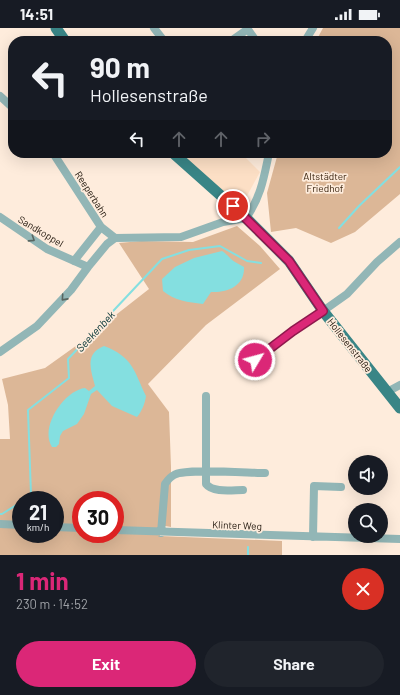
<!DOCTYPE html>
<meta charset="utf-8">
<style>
:root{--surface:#171b24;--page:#20242c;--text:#f1f3f6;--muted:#9ea1a6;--accent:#db2777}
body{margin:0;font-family:Barlow,sans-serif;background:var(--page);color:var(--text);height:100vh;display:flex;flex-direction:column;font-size:15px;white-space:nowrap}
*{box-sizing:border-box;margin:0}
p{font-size:13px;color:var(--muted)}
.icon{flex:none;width:22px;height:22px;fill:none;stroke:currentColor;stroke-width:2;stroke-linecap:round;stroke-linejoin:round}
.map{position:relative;height:527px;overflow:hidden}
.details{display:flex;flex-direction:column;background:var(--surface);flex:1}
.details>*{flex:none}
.top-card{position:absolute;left:8px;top:8px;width:384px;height:122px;border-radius:16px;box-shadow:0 4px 16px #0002;background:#171b24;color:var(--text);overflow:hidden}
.buttons{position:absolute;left:348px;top:427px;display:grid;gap:8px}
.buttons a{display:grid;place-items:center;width:40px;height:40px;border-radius:50%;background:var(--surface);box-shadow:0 4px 16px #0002;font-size:20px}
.speed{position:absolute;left:12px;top:463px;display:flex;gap:8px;font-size:20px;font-weight:700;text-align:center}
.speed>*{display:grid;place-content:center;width:52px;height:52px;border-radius:50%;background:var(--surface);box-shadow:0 4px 16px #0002;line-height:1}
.speed small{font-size:10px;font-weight:400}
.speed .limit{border:6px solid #d22;background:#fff;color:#111}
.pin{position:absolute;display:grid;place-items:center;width:34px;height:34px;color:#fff;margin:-17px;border:2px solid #fff;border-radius:50%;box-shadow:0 1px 4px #0007}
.me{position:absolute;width:44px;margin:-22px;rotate:53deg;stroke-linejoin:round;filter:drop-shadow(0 0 3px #0008)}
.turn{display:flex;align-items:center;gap:14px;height:84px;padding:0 16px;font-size:18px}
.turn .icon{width:52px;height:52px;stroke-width:2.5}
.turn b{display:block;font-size:28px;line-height:34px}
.lanes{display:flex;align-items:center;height:38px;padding:0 16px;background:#0003;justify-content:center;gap:20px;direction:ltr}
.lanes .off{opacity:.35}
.round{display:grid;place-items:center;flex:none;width:42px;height:42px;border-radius:21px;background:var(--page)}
.overview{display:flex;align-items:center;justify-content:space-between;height:68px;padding:0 16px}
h1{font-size:24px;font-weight:700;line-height:30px;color:var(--accent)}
.action{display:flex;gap:8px;margin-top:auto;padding:8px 16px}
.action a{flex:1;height:46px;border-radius:24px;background:var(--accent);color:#fff;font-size:16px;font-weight:700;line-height:46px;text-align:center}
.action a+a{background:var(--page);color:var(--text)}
.status{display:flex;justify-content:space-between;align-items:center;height:28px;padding:0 20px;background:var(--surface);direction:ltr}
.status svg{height:11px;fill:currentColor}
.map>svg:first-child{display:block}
.built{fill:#fcdfc5}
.green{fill:#dcb797;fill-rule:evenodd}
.water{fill:#84dfe0}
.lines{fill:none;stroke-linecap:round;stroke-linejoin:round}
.stream{stroke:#84dfe0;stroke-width:2}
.minor{stroke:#92b6b6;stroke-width:8}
.major{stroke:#398586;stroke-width:11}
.oneway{stroke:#586560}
.route-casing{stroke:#8e194d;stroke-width:10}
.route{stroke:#db2777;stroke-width:7}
.labels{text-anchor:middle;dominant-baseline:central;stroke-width:3.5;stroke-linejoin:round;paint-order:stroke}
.park-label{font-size:10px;fill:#39230e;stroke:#feecdc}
.street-label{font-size:10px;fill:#1e140a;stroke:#feecdc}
.water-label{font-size:11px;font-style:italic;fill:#063536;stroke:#feecdc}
</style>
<div class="status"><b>14:51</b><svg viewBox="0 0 49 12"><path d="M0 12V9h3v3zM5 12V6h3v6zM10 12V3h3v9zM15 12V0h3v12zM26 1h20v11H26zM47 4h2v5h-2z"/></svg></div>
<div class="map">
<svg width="400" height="527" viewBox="0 0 400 527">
<rect width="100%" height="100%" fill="#feecdc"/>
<path class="built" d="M180,125h61l19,19 -19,35z"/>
<path class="green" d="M323,0h77v166l-45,38 -24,11 -35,-15 -25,4 -4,-39 11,-40h109v-112h-71z
M237,198l23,20 20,23 -74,56 -58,59 21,28 2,55v60l-12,-2 1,11 122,5v14h-282v-116h10l-2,-34 -6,-26 43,-11 35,-25 69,-54 -30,-46 22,-2 52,1zM21,472h34v34h-34zM81,472h34v34h-34z"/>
<path class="water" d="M222,223c5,3 8,8 13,11 3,2 6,3 9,5 1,19 -17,26 -33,25l-8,12c-15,-2 -28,-3 -40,-13l-1,-12 13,-12 19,-9z
M104,318c29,11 30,25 42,50 -1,7 -4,15 -9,21l-25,-11 -15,-16 -6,4 -7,20 -7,10 -14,7 -3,5 -1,8 -3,3h-4c-13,-20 13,-57 33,-59l4,3 6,-5c-4,-16 -11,-32 9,-40z"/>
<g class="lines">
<path class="stream" d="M339,200l20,-22 41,-39
M24,472l7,-5 -3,-85 41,-32 -1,-19 94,-100 27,-9 31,-4 27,15 14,2
M0,486h2l19,-12
M248,527v-8"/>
<path class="minor" d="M154,0l10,13
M247,0l9,13
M231,13l17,-12
M305,13l8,-13
M0,68l13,12
M53,125l48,74 14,11
M0,189l47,32 41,18 19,-23 8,-6 66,-1 42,-15 23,-4c15,-21 18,-41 23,-65
M74,233l27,-34
M0,324l37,-26 34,-36 17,-23
M251,335l42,-32 30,-20 24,-17 30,-32 23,-20
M387,364l13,-7
M206,368v88c7,9 26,6 37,6
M0,496l21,1
M55,499l26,1
M115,502l285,9
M161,505l4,-49c2,-3 5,-7 9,-9 10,-7 75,-2 91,-2
M313,509l1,-51 27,1"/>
<path class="major" d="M56,0l9,13
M173,125l73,65 43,43 34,50 77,97"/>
</g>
<defs><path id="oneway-chevron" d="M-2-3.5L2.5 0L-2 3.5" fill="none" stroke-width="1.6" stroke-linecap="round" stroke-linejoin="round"/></defs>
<g class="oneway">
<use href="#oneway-chevron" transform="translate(32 211) rotate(33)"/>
<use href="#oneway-chevron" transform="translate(64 270) rotate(132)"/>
</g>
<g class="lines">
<defs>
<path id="route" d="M233,178l56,55 34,50 -30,20 -38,29"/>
</defs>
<use href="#route" class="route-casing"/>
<use href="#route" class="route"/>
</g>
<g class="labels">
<g class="park-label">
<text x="325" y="148">Altstädter<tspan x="325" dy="12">Friedhof</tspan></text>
</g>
<g class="street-label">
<text transform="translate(92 166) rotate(57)">Reeperbahn</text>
<text transform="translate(41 203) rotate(31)">Sandkoppel</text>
<text transform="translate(350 317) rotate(52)">Hollesenstraße</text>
<text transform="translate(237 497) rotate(2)">Klinter Weg</text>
</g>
<g class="water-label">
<text transform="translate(95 303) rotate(-47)">Seekenbek</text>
</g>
</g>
</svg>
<div class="buttons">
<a><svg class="icon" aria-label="sound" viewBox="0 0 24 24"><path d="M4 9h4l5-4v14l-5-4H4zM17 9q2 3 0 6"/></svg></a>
<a><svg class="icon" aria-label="search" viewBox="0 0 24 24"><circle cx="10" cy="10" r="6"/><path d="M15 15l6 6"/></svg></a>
</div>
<div class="speed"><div>21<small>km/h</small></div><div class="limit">30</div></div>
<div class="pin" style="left:233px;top:178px;background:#d93025"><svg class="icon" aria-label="arrive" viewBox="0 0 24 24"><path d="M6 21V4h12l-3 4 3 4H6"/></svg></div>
<svg class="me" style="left:255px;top:332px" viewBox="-20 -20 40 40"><circle r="17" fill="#db2777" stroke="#fff" stroke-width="3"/><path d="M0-11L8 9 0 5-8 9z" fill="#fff"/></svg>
<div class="top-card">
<div class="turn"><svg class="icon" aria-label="left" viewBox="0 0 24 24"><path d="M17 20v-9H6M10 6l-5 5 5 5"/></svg><div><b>90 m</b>Hollesenstraße</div></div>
<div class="lanes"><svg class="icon" aria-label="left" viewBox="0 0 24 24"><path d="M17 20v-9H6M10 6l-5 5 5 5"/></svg><svg class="icon off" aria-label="ahead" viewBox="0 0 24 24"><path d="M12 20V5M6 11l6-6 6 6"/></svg><svg class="icon off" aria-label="ahead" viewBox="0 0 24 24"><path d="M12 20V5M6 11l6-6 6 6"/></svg><svg class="icon off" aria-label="right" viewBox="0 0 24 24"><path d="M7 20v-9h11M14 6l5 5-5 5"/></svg></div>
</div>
</div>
<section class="details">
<div class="overview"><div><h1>1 min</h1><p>230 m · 14:52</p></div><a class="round" style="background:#d93025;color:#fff"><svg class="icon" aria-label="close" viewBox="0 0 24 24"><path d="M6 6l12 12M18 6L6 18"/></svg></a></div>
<div class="action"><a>Exit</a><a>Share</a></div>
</section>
